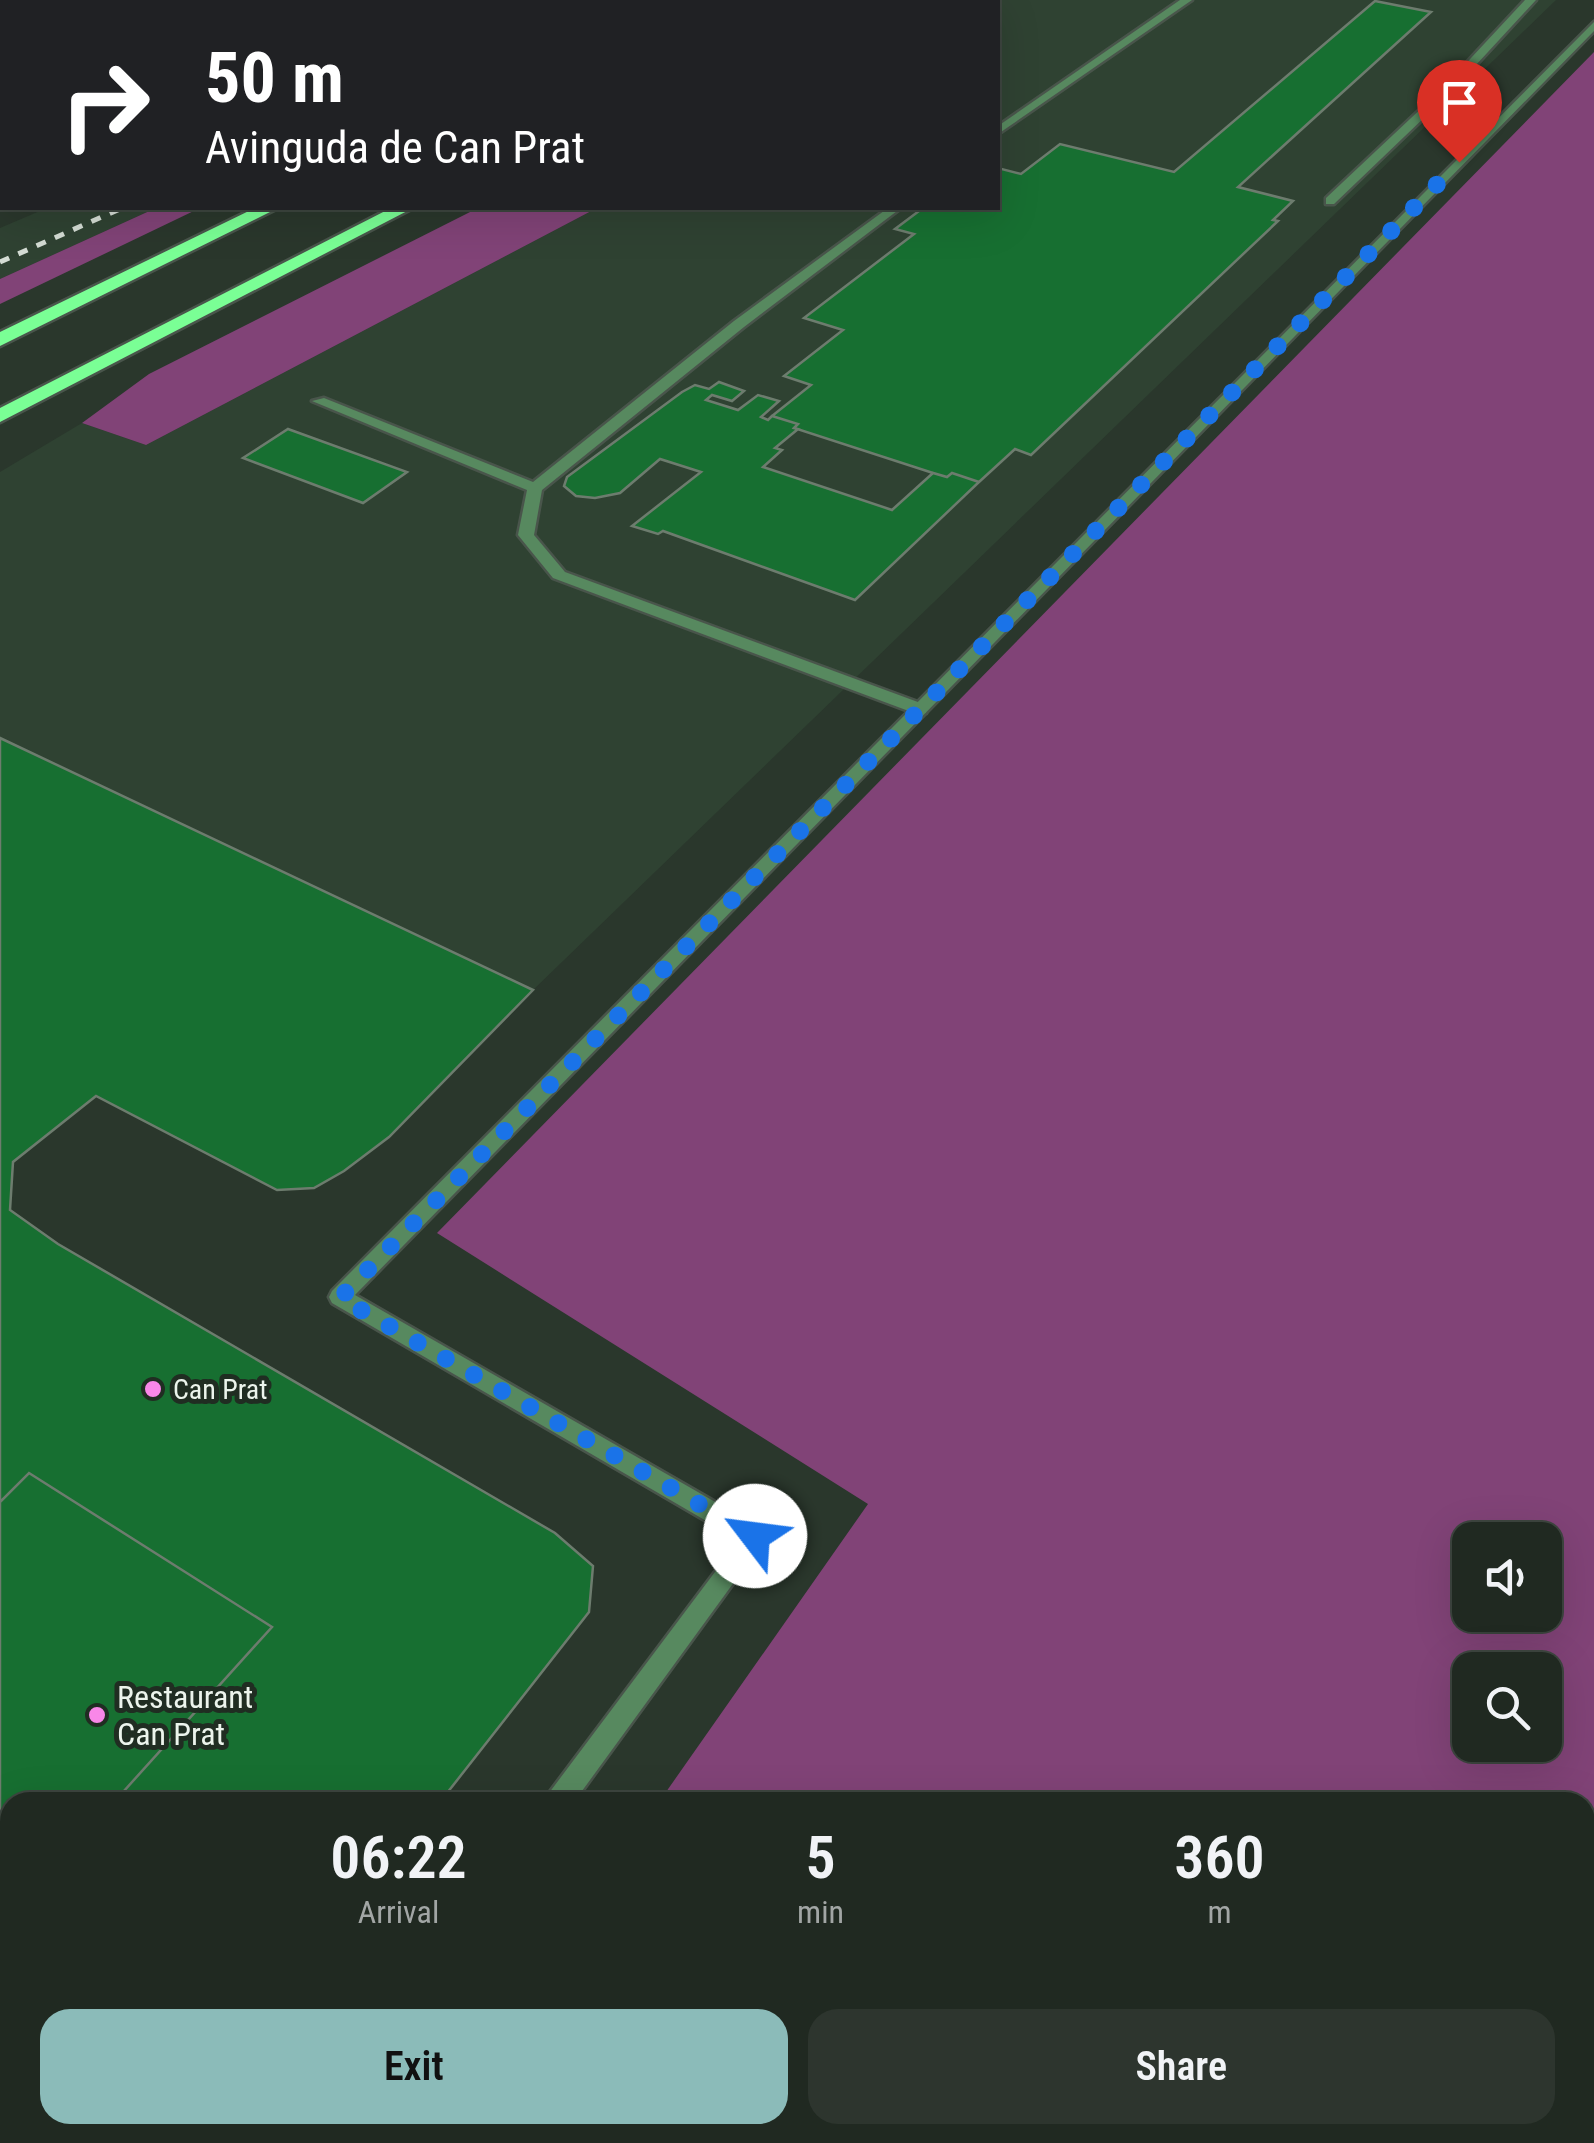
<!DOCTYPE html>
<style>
:root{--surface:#202921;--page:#2d352e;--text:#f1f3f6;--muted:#a2a6a5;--line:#3d453f;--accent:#8bbbb9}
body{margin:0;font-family:"Roboto Condensed",sans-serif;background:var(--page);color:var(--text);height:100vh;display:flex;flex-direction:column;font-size:38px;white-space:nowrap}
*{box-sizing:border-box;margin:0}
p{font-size:32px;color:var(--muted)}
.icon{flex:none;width:55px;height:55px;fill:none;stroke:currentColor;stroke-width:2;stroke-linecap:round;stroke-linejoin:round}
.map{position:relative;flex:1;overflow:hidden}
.panel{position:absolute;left:0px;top:1792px;width:1595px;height:352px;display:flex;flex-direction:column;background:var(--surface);border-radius:30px 30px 0 0;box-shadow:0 10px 40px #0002,0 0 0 2px var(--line)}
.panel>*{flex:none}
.guide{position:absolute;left:0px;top:0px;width:1000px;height:210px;box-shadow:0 10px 40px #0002,0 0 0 2px var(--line);background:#202124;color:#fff;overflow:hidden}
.buttons{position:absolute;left:1452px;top:1522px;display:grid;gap:20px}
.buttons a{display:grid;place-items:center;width:110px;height:110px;border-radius:20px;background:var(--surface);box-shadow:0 10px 40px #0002,0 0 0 2px var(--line);font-size:50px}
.pin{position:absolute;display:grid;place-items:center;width:85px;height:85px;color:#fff;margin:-102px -42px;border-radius:50% 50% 50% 0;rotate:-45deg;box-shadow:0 0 10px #0007}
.pin .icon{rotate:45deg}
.me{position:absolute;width:110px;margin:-55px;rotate:300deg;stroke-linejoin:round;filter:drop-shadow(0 0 8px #0008)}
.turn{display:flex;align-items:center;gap:35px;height:210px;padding:0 40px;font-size:45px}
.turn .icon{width:130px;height:130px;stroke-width:2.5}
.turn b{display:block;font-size:70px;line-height:85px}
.eta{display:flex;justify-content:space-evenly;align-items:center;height:170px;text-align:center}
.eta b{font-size:60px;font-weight:600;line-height:70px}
.button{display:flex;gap:20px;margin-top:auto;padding:20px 40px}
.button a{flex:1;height:115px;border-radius:30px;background:var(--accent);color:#111;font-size:40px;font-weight:600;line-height:115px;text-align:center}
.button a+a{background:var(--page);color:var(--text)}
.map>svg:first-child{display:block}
.built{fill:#2f4232}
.green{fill:#814377;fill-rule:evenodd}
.building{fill:#176f31;stroke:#6d7c6e;stroke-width:2.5}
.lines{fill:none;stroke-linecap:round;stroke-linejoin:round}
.lane-casing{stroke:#49554b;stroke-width:5}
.street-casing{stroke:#49554b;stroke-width:5}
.highway-casing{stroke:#49554b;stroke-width:5}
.path{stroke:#939d94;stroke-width:4;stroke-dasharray:2.5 5;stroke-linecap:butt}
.lane{fill:#57895f;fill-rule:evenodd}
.street{fill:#57895f;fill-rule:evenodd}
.highway{fill:#7aff95;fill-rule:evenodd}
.rail{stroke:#d4dcd4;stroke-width:5;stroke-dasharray:10 10;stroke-linecap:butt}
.route{stroke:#1a73e8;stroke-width:18;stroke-dasharray:0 32.4}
.poi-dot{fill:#f987e8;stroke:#202d22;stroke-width:4}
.labels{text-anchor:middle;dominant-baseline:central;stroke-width:10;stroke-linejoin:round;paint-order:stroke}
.poi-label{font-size:28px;fill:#ecf4ec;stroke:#202d22;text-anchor:start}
.near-poi-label{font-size:32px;fill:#ecf4ec;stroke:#202d22;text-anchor:start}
</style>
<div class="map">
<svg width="1594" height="2143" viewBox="0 0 1594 2143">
<rect width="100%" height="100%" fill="#2a372c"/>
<path class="built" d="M1000,0h556l-1023,990 -533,-252v-266l82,-49 64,22 451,-237h401l-3,-206z
M47,208h109l-156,71v-51z"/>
<path class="green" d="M1594,52v1831l-9,24v-105h-926l209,-298 -431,-271zM1470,1540h75v75h-75zM1470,1670h75v75h-75z
M156,208h44l-200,96v-25z
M478,208h119l-451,237 -64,-22 67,-49z
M425,2135h1073l-3,8h-1076z"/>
<path class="building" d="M1375,1l56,11 -193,175 55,14 -20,19 5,1 -247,234 -16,-6 -36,33 -27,-9 -5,4 -14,-4 -139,-45 4,-4 -26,-8 39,-31 -27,-9 59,-46 -39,-12 110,-84 -19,-5 28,-21h75v-40l23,6 39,-30 114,28z
M719,382l25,9 -12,10 -20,-6 -6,5 32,10 20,-15 21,6 -18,16 7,3 4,-4 26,8 -4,4 4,1 -23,19 7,2 -19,17 129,43 41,-37 14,4 5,-4 27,9 -124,118 -192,-69 -5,3 -26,-8 69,-54 -41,-13 -40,34 -25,5 -19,-2 -12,-10 3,-9 115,-85 13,-7 14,4z
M288,429l119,43 -44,31 -120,-45z
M0,738l533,252 -144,147 -45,34 -30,17 -37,2 -181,-94 -83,66 -3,48 48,34 497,289 38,33 -4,46 -149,190h-430v333h168l-6,8h-172z
M29,1473l243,154 -158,175h-104v116l-10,11v-427z"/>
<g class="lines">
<defs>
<path id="lane" d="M1180,0h12l-194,134v-8z
M1525,0h11l-84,91 -118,113h-8v-6l118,-111z
M888,208h13l-157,119 -202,163 -8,45 31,37 361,133v8h-12l-361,-135 -35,-43 9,-45 -215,-89 12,-3 209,84 201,-161z"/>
<path id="street" d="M1594,22v9l-1239,1264 409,235 3,7 -193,265h-29l4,-9 190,-253 -407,-237 -3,-6 3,-6z
M295,2135h32l-4,8h-32z"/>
<path id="highway" d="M255,208h23l-278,138v-14z
M391,208h22l-413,214v-14z"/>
</defs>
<use href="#lane" class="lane-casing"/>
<use href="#street" class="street-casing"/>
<use href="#highway" class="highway-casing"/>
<path class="path" d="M429,2l6,-2"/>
<use href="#lane" class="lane"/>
<use href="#street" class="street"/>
<use href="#highway" class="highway"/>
<path class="rail" d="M555,2l5,-2
M579,2l5,-2
M0,262l122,-54"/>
</g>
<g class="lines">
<path class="route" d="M755,1536l-415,-238 1119,-1136"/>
</g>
<g class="poi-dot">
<circle cx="153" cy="1389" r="10"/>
<circle cx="97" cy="1715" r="10"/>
</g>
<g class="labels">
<g class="poi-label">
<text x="173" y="1389">Can Prat</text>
</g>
<g class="near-poi-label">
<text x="117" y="1697">Restaurant<tspan x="117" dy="37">Can Prat</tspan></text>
</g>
</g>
</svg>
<div class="buttons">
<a><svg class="icon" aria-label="sound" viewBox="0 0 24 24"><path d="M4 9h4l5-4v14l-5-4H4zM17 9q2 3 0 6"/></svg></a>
<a><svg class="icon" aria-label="search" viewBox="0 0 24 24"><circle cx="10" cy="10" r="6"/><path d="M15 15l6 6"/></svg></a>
</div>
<div class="pin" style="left:1459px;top:162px;background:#d93025"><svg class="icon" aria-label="arrive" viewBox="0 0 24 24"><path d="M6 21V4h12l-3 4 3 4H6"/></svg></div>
<svg class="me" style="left:755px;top:1536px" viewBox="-20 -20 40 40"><circle r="19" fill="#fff"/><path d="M0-13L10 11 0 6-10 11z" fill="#1a73e8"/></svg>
<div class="guide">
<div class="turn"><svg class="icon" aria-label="right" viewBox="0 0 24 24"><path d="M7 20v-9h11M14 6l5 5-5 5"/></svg><div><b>50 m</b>Avinguda de Can Prat</div></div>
</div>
<section class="panel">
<div class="eta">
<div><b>06:22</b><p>Arrival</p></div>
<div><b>5</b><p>min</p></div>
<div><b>360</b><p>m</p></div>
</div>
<div class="button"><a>Exit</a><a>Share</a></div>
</section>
</div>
